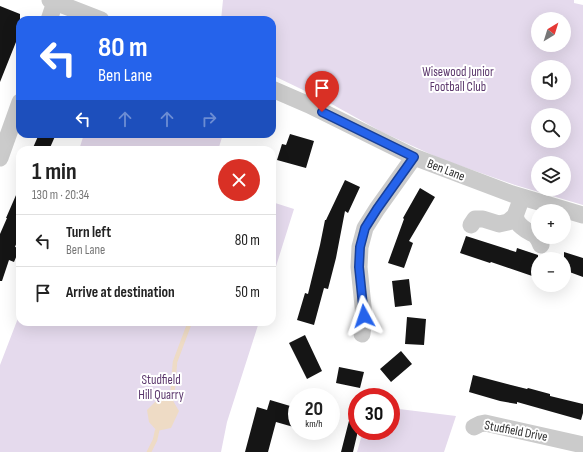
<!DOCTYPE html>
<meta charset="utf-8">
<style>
:root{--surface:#fff;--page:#f2f2f2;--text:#222;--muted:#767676;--line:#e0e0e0}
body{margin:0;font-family:"Sofia Sans Condensed",sans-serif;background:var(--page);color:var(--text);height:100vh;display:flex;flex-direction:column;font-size:15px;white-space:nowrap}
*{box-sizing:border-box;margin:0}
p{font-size:13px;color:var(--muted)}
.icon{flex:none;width:22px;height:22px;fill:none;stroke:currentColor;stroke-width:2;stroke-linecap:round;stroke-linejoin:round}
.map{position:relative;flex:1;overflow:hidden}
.panel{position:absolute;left:16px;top:146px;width:260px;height:180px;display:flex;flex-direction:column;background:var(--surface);border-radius:12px;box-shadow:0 4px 16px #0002}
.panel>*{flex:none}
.hud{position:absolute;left:16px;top:16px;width:260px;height:122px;border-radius:12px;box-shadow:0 4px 16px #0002;background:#2563eb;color:#fff;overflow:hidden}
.needle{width:26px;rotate:38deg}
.controls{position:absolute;left:531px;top:12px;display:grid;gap:8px}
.controls a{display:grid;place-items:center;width:40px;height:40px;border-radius:50%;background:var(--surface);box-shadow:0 4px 16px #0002;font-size:20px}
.speed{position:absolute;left:288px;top:388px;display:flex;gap:8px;font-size:20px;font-weight:700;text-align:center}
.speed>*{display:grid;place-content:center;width:52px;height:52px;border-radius:50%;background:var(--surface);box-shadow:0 4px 16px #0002;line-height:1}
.speed small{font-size:10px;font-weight:400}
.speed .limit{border:6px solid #d22;background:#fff;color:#111}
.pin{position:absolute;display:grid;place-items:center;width:34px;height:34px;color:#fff;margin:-41px -17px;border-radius:50% 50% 50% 0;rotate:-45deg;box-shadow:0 0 4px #0007}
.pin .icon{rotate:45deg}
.me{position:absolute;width:44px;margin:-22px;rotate:355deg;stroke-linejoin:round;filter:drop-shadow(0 0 3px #0008)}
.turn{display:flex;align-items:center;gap:14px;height:84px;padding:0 16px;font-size:18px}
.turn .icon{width:52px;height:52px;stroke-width:2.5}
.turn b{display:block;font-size:28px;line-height:34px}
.lanes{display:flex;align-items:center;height:38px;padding:0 16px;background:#0003;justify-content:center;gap:20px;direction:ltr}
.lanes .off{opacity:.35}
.round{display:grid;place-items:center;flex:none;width:42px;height:42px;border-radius:21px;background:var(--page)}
.summary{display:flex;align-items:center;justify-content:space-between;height:68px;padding:0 16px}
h1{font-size:24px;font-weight:700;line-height:30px}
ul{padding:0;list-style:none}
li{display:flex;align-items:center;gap:12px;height:52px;padding:0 16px;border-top:1px solid var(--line)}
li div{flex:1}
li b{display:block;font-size:15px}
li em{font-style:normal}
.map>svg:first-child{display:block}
.green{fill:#e5daed;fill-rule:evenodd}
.water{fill:#eedbc5}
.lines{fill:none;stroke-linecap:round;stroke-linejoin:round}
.stream{stroke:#eedbc5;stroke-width:4.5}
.building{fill:#151515}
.minor{stroke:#cbcbcb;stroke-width:17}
.route-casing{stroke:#184099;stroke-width:10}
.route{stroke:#2563eb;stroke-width:7}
.labels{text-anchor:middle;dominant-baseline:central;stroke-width:4;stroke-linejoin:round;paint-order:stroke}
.park-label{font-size:13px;fill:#5c386d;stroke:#fff}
.street-label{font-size:13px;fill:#2e2e2e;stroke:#fff}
</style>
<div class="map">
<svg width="583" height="452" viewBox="0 0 583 452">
<rect width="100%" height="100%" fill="#fff"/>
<path class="green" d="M223,0h351v3l9,2v200l-68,-20 -74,-26 -59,-27 -54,-30 -56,-27v-55h-51zM538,19h26v26h-26zM538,67h26v26h-26zM538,115h26v26h-26zM538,163h26v26h-26z
M84,134h139l-4,13 6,3h-146z
M272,202l22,7 -22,70z
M20,313v9h239l-32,100 -6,30h-221v-87z
M391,408l65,8 -12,36h-87l6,-21h28z"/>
<path class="water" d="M172,399l7,12 -8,17 -14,3 -8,-9 -2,-12 9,-9z"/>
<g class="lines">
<path class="stream" d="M172,399l3,-37 15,-40
M149,452l6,-12 2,-9"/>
</g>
<path class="building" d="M0,6l20,8v18l-20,50z
M39,134h17l-7,16h-17z
M290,134l24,7 -8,27 -29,-8 5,-16 4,1z
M345,180l15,7 -12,26 -3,-2 -9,47 -8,31 -4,-1 -10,37 -17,-5 8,-27 3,1 12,-49 5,-25h1z
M20,186v48l-5,13 5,1 -6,14 -5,-2 -7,21h-2v-47l7,-16h-1z
M420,188l15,9 -26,44 4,2 -9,25 -16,-5 16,-44 -1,-1z
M466,236l50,16 1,-4 21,7v23l-47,-16 -1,1 -30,-10z
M564,252l19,6v19l-19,-7z
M409,279l3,26 -17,2 -3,-26z
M407,317l19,2 -2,26 -19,-1z
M305,335l17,36 -15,8 -18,-36z
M401,351l11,13 -21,18 -11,-13z
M339,367l25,5 -4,16 -24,-5z
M473,375l42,11 12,3 1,-1 22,6v2l33,8v9l-2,7 -64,-18v2l-17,-3 -31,-9z
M270,400l27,8v20l-21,-6 -8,30h-23l12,-45 10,3z
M353,405l4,1v29l-4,17h-12z"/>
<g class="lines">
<path class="minor" d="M50,0l51,20
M49,20l6,-18
M272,89l37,16 105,52 98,37 71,21
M0,158l20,-56
M515,216c1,4 3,8 7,11 10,9 13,3 19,18
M471,225l4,-6h8l16,5 9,-2 7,-6 7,-19
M362,334l2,-18 -5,-49 1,-20 5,-19 12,-19 37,-52
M474,427l6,-3 5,-1 98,22"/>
</g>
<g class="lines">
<defs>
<path id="route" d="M322,112l92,45 -37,52 -12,19 -5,19 -1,20 5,49"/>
</defs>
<use href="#route" class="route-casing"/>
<use href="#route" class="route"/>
</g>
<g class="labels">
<g class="park-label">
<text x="458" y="72">Wisewood Junior<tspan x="458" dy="15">Football Club</tspan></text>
<text x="161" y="380">Studfield<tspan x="161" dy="15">Hill Quarry</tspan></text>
</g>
<g class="street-label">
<text transform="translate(446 170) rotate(21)">Ben Lane</text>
<text transform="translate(516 431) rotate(11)">Studfield Drive</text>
</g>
</g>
</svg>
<div class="controls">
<a><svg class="needle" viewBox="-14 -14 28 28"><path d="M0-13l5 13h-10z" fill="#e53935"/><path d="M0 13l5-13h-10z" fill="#767676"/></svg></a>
<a><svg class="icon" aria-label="sound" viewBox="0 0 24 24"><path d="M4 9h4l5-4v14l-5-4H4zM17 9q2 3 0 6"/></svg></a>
<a><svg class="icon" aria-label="search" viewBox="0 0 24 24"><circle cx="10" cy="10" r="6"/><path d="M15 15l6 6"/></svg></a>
<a><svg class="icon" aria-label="layers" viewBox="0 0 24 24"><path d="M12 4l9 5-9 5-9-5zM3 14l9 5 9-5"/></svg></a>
<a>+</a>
<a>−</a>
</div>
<div class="speed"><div>20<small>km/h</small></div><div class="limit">30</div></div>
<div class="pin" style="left:322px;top:112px;background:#d93025"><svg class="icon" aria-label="arrive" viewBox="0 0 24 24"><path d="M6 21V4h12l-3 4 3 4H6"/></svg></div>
<svg class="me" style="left:364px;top:316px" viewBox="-20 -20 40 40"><path d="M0-17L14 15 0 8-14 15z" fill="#2563eb" stroke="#fff" stroke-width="4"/></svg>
<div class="hud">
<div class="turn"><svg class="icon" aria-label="left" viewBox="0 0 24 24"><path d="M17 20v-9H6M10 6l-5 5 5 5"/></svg><div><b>80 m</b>Ben Lane</div></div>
<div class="lanes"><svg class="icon" aria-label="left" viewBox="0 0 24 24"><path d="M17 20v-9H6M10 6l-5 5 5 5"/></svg><svg class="icon off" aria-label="ahead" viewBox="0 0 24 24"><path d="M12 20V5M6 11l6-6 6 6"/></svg><svg class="icon off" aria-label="ahead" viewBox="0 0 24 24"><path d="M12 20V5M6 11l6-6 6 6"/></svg><svg class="icon off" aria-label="right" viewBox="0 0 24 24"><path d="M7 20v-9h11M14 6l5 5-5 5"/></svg></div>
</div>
<section class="panel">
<div class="summary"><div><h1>1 min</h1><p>130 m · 20:34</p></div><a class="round" style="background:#d93025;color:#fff"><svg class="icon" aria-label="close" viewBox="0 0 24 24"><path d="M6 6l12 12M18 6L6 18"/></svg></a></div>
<ul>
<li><svg class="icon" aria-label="left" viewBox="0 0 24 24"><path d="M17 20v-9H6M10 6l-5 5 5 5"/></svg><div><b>Turn left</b><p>Ben Lane</p></div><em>80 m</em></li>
<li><svg class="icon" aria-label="arrive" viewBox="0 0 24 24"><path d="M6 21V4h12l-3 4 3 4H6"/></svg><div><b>Arrive at destination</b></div><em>50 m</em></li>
</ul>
</section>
</div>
